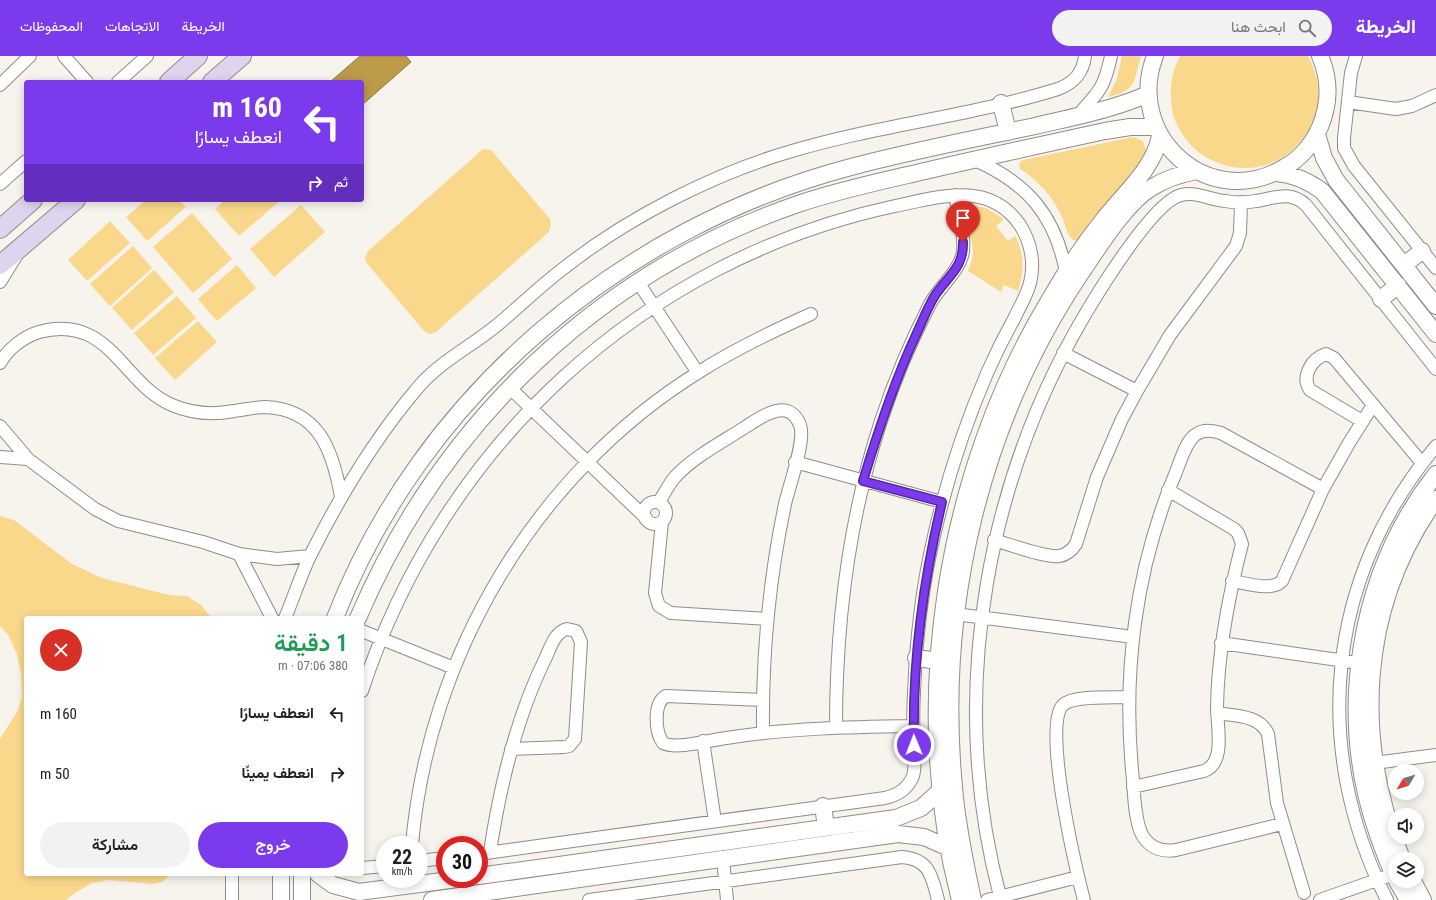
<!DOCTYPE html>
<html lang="ar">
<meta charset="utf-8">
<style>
:root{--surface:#fff;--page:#f2f2f2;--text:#202124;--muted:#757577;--accent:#7c3aed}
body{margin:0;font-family:"Roboto Condensed",Vazirmatn,sans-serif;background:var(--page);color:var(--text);direction:rtl;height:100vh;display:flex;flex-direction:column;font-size:15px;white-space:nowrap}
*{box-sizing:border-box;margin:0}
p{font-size:13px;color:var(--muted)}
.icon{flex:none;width:22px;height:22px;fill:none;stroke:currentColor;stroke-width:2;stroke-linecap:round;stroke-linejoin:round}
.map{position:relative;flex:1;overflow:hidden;direction:ltr}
.details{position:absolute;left:24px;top:560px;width:340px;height:260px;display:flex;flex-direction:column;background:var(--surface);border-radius:4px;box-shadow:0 2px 10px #0003;direction:rtl}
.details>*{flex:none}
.guide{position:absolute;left:24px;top:24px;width:340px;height:122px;border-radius:4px;box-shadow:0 2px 10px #0003;direction:rtl;background:#7c3aed;color:#fff;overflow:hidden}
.needle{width:26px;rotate:232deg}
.buttons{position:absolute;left:1388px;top:708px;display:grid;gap:8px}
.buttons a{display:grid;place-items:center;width:36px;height:36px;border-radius:50%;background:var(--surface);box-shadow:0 2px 10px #0003;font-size:20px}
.speed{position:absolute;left:376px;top:780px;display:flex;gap:8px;font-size:20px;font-weight:700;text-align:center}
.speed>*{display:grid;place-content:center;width:52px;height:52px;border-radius:50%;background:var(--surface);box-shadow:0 2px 10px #0003;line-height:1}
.speed small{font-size:10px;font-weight:400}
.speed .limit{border:6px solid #d22;background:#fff;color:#111}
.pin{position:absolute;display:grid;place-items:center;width:34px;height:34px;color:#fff;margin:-41px -17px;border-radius:50% 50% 50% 0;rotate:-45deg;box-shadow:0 0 4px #0007}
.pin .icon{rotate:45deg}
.me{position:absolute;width:44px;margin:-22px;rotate:359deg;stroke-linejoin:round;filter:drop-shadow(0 0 3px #0008)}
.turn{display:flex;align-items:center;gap:14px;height:84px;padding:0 16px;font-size:18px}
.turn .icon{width:52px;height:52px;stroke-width:2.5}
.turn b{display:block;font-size:28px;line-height:34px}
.then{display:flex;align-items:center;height:38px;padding:0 16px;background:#0003;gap:8px;font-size:15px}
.round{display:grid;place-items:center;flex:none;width:42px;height:42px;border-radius:21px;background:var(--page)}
.head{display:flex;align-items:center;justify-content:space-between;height:68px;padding:0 16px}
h1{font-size:24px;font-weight:600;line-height:30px;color:#1e9e55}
.cta{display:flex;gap:8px;margin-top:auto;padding:8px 16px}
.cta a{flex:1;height:46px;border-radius:24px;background:var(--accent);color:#fff;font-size:16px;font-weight:600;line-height:46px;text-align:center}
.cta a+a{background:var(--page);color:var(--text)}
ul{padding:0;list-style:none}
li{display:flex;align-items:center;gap:12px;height:60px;padding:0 16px}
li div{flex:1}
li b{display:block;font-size:15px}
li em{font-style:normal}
header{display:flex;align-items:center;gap:24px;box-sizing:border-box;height:56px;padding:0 20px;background:var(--accent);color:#fff}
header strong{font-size:19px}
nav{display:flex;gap:22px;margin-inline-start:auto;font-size:14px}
.search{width:280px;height:36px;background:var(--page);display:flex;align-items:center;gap:10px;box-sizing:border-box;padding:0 14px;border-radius:22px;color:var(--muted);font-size:15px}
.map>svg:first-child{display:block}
.green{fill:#fad88b}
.water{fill:#bc9a48;stroke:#927a40}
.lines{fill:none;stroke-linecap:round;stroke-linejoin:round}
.minor-casing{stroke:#908d87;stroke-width:14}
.tertiary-casing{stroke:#908d87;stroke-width:18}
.secondary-casing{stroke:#908d87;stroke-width:20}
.minor{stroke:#fff;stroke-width:12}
.tertiary{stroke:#fff;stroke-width:16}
.secondary{stroke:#dfd4f0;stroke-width:18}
.route-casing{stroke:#51269a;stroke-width:10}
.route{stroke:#7c3aed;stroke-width:7}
</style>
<header>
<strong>الخريطة</strong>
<div class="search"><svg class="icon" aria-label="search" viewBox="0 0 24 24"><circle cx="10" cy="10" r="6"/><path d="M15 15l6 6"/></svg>ابحث هنا</div>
<nav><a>الخريطة</a><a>الاتجاهات</a><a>المحفوظات</a></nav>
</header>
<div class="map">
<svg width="1436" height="844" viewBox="0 0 1436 844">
<rect width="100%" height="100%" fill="#f7f4ed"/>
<path class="green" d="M1122,0h19c-8,26 -3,34 -33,41l9,-18z
M1180,0h128c41,74 -46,147 -112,94 -10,-9 -19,-22 -23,-35 -4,-21 -3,-40 7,-59z
M1133,81l10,4 3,10 -2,5 -66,85 -5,-1c-7,-5 -8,-18 -12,-25 -9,-19 -23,-35 -41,-46l-1,-6 4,-3z
M483,93l8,1 59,69 1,6 -2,7 -113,100 -6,2 -6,-3 -58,-69 -1,-5 3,-6z
M146,144h33l7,7 -39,34 -21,-24z
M225,144h56l-42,36 -24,-27z
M301,149l24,27 -51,45 -24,-28z
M975,150l11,2 18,11 -8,7 12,15 7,-5c10,17 9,37 3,55l-14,-6 -3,7 -33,-21c2,-6 5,-12 5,-18 1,-14 -14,-39 2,-47z
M192,157l40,46 -39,34 -40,-46z
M110,165l20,22 -43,38 -19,-21z
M133,190l19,22 -42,38 -20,-22z
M237,209l19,23 -39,33 -19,-22z
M154,214l20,22 -42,38 -20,-22z
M177,240l19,22 -43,37 -19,-22z
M198,265l19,21 -42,38 -20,-22z
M0,460l14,4 58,44 30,14 67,17 18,1 14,9 9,11v2h-184v256h145l-9,8 -10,2 -43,-4 -17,3 -17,10 -9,7h-66v-161l18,-29 4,-14 -1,-21 -4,-21 -9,-19 -8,-9z"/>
<path class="water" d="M360,0h46l5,6 -49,43v-23h-32z"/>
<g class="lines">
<defs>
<path id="minor" d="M64,0l23,26
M1356,0l-5,17 -7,65v10l10,18 82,102
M118,26l29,-26
M0,29l30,-29
M1348,46l48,7 16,-3 24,-11
M1077,60c22,-24 27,-27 34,-60
M975,104c52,23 80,55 91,112
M0,128l26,-23
M0,226l16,-26
M638,226l60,91
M1063,297l74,38
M0,307c8,-14 23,-26 39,-31 71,-19 83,52 133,73 21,9 41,10 62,6 10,-1 21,-4 31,-4 54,2 68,44 76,90
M510,332l136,130
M1362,365l-52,-31c-9,-13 1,-31 16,-36l8,4 88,105
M0,370l28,33 67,50 23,12 85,21 36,12 38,5 33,-3
M0,401l28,2
M795,406l147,40
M644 457a11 11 0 1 1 22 0a11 11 0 1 1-22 0Z
M659,446c5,-8 10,-18 16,-25 18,-20 49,-36 72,-51 15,-10 42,-29 53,-1 6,15 -11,61 -15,79 -16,76 -23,151 -22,229
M662,466l-7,71 4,13 12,7 96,6
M994,484c15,4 51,18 65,16 8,-1 13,-6 17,-12l21,-67 25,-58 15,-28 33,-56 66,-89 4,-13 1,-31
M239,498l33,64
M1232,525c14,2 39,11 50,0l41,-92 26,-46 24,-38
M955,558l178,23
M285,562c9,-21 16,-44 26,-64 29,-58 63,-114 104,-163 22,-28 54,-43 81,-65 23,-19 44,-40 68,-58 63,-50 151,-95 228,-117 87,-26 179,-35 266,-62 16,-6 25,-16 27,-33
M362,575l92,37
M1221,587l138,20
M362,635c80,-245 280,-431 533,-485 44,-9 94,-26 125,19 11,17 15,38 10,58 -3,12 -10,23 -15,34 -10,18 -19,36 -27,54 -23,53 -41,108 -54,165 -12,51 -18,104 -20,157 -1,17 -1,35 0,53 0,10 2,20 -1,30 -5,13 -15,19 -28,22l-406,56
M763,644l-97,-4c-13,7 -11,36 -3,47 14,7 47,-3 63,-5 62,-10 125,-11 187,-12
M1217,657c18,3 43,2 51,21l9,69 27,90
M836,671c0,-104 12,-206 45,-306 13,-40 30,-80 49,-117 9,-17 31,-34 33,-53 2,-18 -5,-39 -8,-56
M703,685l12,80
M1374,707l62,-8
M1133,731l71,-16c22,-8 13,-44 13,-64 1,-56 11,-109 25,-163l-4,-11 -4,-4 -66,-39
M1282,768l-106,26c-12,2 -24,-1 -32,-12 -9,-12 -10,-43 -11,-58 -11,-105 2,-211 43,-308 5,-12 9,-29 19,-37 8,-6 17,-5 26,-2l102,56
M412,789c16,-190 124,-372 287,-473 36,-23 74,-41 112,-58
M490,796c10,-67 26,-134 56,-195 5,-11 9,-25 21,-28l9,2 5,11 -6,97 -6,7 -5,1 -53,2
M723,803l4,41
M419,805l26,-3
M362,812l23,-2
M232,818v26
M589,844l313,-43c28,2 30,20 36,43
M987,844l91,-23
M1001,844c-56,-207 -15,-431 99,-610 14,-22 57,-89 81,-95 15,-4 29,5 44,6 10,2 21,2 31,0 19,-3 34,-11 50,4l130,164
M1084,844c-8,-29 -42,-176 -21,-195 10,-10 50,-7 66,-8
M1320,844l74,-26
M1387,844c-77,-152 -61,-322 49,-454"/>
<path id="tertiary" d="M1155,0c-31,81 55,157 130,111 16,-9 28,-24 35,-40 10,-24 10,-48 0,-71
M1001,47l7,29
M1317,78l7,24 12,22 100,126
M1276,117c18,1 32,8 46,18l114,143
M1404,209l18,-14
M1381,243l17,-14
M335,562c86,-222 287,-391 516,-451 60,-16 123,-28 184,-41 38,-9 77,-16 113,-32
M358,562c83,-194 239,-345 440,-414 41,-14 84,-23 127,-33 60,-14 120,-27 180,-40l25,-4h25
M916,602l23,3
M823,750l3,21
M1402,803c-49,-120 -43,-252 34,-360
M318,818l15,11 26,7 98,-13
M479,820l417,-58 25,-10 20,-18
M1395,821c-7,-14 -13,-30 -18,-45 -41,-119 -19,-258 59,-358
M1397,825l11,19
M1413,825l10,19
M281,844v-26
M302,844v-26
M432,844l466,-66 26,3 25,11
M960,844c-52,-197 -15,-428 90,-601 16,-28 33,-54 53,-79 21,-27 50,-50 57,-84
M973,844c-8,-37 -16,-75 -19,-113 -17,-180 26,-363 127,-514 18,-26 44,-69 70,-85 14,-9 29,-14 46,-17"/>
<path id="secondary" d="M169,26l29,-26
M212,26l30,-26
M0,173l33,-29
M0,209l76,-65"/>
</defs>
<use href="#minor" class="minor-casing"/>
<use href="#tertiary" class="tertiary-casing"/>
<use href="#secondary" class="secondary-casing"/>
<use href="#minor" class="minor"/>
<use href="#tertiary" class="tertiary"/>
<use href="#secondary" class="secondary"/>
</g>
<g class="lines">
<defs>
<path id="route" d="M914,689c-2,-83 9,-163 28,-243l-79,-21c15,-50 31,-99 53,-146 6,-13 11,-26 18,-38 12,-20 30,-28 29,-55"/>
</defs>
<use href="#route" class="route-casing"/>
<use href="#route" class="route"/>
</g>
</svg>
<div class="buttons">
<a><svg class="needle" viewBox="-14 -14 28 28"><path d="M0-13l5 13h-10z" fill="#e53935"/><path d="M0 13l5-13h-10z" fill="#757577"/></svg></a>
<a><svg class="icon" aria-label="sound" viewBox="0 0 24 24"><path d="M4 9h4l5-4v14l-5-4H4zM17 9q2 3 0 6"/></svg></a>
<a><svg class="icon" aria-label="layers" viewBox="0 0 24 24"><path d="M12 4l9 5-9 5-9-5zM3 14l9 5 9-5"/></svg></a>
</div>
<div class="speed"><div>22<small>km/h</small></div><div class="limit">30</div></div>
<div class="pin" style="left:963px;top:186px;background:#d93025"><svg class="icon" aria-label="arrive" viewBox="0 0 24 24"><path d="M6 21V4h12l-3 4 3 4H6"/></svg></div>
<svg class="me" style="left:914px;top:689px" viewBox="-20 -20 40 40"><circle r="17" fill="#7c3aed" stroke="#fff" stroke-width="3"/><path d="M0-11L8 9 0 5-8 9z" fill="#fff"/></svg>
<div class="guide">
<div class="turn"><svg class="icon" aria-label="left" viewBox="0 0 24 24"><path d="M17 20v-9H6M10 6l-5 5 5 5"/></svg><div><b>160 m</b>انعطف يسارًا</div></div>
<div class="then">ثم<svg class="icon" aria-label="right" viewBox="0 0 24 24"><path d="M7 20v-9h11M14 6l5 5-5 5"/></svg></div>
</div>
<section class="details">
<div class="head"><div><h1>1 دقيقة</h1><p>380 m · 07:06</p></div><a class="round" style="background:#d93025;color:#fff"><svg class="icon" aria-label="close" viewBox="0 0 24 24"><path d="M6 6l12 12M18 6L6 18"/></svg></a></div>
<ul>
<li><svg class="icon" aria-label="left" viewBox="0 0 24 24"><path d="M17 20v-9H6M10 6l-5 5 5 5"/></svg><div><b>انعطف يسارًا</b></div><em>160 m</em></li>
<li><svg class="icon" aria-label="right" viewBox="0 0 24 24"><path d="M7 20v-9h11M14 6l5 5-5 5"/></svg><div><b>انعطف يمينًا</b></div><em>50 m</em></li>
</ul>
<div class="cta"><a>خروج</a><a>مشاركة</a></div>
</section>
</div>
